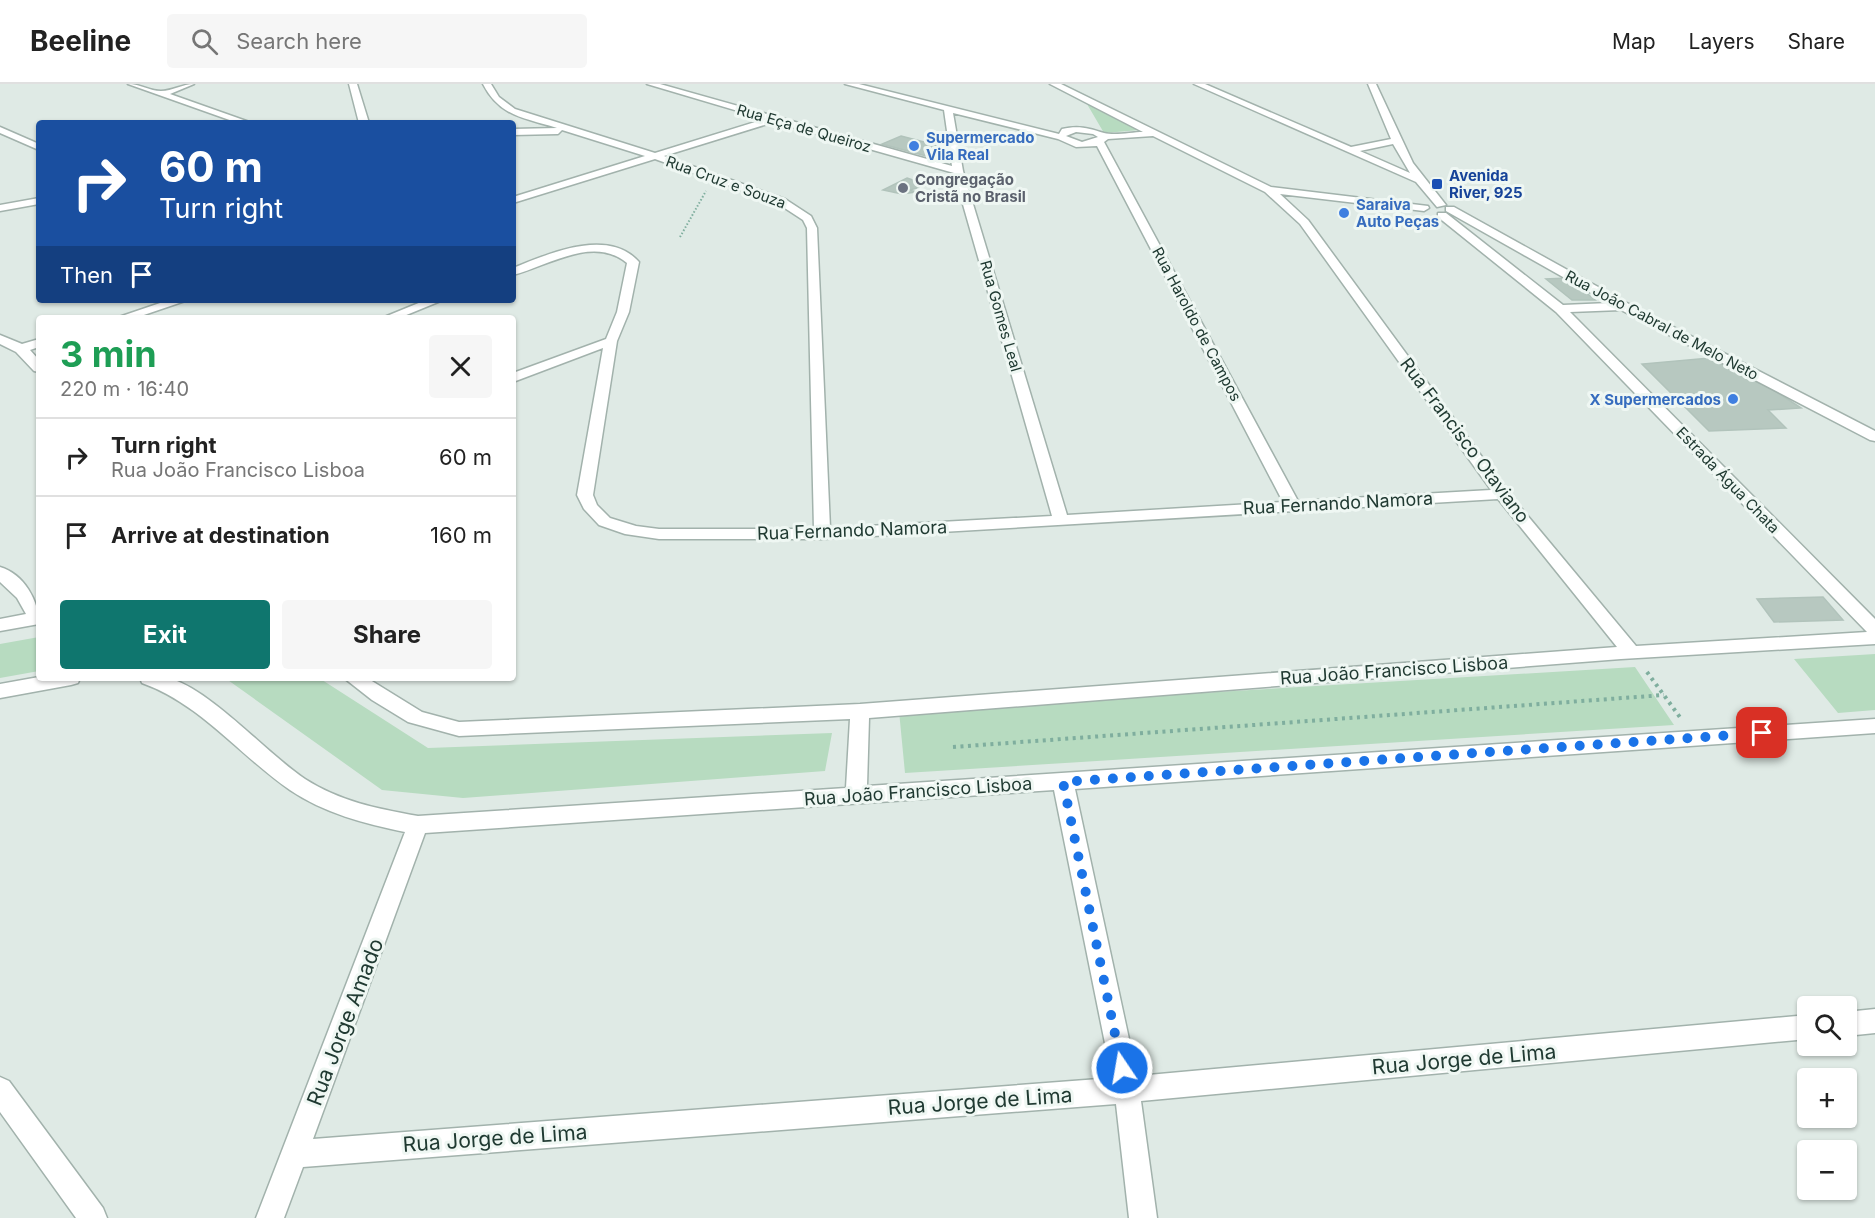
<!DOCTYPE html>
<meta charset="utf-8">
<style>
:root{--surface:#fff;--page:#f6f6f6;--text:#222;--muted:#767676;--line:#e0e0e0;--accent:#0f766e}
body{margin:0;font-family:Inter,sans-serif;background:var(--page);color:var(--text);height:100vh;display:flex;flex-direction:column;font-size:22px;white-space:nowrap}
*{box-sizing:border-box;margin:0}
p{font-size:20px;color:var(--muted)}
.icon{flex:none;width:33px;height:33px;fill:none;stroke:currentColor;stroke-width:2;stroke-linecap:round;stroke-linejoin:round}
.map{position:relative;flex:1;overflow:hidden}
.details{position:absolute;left:36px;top:231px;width:480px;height:366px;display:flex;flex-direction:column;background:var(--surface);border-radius:6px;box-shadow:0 2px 4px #0004}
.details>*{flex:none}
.top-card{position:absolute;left:36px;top:36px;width:480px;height:183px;border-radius:6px;box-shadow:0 2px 4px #0004;background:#1a4fa0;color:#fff;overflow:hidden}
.tools{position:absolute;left:1797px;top:912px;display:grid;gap:12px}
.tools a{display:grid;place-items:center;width:60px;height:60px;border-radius:6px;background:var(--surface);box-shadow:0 2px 4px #0004;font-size:30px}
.pin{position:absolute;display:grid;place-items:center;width:51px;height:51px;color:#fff;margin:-26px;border-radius:12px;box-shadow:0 3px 9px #0006}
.me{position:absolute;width:66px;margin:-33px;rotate:348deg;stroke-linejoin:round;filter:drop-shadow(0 0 4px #0008)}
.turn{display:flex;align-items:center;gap:21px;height:126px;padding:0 24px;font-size:27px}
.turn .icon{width:78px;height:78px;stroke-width:2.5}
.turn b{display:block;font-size:42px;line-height:51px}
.then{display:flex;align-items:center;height:57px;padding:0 24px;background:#0003;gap:12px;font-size:22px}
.round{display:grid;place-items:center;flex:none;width:63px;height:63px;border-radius:6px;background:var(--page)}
.head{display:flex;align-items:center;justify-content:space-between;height:102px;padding:0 24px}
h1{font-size:36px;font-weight:700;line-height:45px;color:#1e9e55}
.cta{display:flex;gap:12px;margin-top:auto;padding:12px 24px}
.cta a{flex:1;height:69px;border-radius:6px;background:var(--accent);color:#fff;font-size:24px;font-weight:700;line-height:69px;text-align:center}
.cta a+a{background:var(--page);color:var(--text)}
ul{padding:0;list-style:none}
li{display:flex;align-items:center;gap:18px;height:78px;padding:0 24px;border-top:2px solid var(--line)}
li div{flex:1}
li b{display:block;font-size:22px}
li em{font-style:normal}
header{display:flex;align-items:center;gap:36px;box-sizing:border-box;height:84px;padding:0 30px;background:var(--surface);border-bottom:2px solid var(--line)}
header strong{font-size:28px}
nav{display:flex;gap:33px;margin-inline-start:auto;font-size:21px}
.search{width:420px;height:54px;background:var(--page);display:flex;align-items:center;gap:15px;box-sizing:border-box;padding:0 21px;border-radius:6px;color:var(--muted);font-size:22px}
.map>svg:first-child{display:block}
.green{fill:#b7dbc0}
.building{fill:#b7c8c0;stroke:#b1c3bb;stroke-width:1.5}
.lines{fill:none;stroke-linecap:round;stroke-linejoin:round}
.minor-casing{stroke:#a2b2ac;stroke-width:3}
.path-far1{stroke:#7fae9e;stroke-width:2;stroke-dasharray:1.5 2;stroke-linecap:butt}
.path{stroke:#7fae9e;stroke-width:4;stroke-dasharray:3 4.5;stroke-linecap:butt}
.minor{fill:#fff;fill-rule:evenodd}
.route{stroke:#1a73e8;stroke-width:10;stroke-dasharray:0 18}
.shop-dot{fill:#3f7fe0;stroke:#eff7f3;stroke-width:2}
.transit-dot{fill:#1a4fb4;stroke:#eff7f3;stroke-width:2}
.worship-dot{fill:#6b7280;stroke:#eff7f3;stroke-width:2}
.labels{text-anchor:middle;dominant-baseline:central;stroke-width:6;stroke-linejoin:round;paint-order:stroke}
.far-street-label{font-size:15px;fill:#203a32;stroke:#eff7f3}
.far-shop-label{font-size:15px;font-weight:bold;fill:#366cbe;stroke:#eff7f3;text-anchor:start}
.far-transit-label{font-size:15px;font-weight:bold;fill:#164399;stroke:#eff7f3;text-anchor:start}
.far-worship-label{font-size:15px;font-weight:bold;fill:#5b616d;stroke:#eff7f3;text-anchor:start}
.street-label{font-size:18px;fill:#203a32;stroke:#eff7f3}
.near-street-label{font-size:21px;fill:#203a32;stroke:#eff7f3}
</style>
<header>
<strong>Beeline</strong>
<div class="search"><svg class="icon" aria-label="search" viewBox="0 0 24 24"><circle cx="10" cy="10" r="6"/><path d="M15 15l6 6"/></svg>Search here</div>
<nav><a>Map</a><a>Layers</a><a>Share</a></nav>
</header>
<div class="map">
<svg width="1875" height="1134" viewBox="0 0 1875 1134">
<rect width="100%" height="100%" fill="#dfeae5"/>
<path class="green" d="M1087,20l53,26 -36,3z
M39,553v34l-39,7v-34z
M1875,570v56l-37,3 -44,-54z
M1635,583l39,58 -769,48 -6,-62z
M225,594h94l109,70 404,-15 -7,38 -362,27 -81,-8z"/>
<path class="building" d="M901,52l46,12 -21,8 -44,-12z
M907,94l20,7 -17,5 6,2 -14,2 -19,-4z
M1568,194l27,22h-23l-26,-21z
M1710,274l65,33 26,17 -33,2 18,18 -77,3 -67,-67z
M1823,513l20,23 -69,2 -17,-23z"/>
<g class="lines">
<defs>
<path id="minor" d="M128,0c12,0 22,7 33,7 11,0 22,-7 33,-7l-24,10 82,29h-14z
M349,0h8l12,39h-10z
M483,0h8l8,13 16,12 140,44 110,-34 -118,-35h13l292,82 -8,-56 -99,-26h14l200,50 3,-5c16,-4 27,-1 42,4 11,3 28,-1 39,-1l-93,-48h11l210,103 157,19 1,2 -5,3 -144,-17 28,26 199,271 129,155 231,-14 -311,-320 -118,-95v-4h8l117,92 46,-2 -163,-92v-4h8l173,96 248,128v10l-5,-1 -249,-130 -51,2 305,307v25l-254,15 -752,59 -2,68 1008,-67v14l-800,56 62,287 671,-61v24l-667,62 16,117h-28l-13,-114 -813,63 -19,51h-28l149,-386c-40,-8 -81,-19 -115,-42 -51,-35 -89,-86 -148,-107l-2,-5c10,0 23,-2 32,1 43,15 93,73 133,100 34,22 73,30 113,37l428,-28 4,-69 -391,17 -51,-14 -36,-22 -28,-22h23l55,34 37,10 401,-18 757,-57 -119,-148 -676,40h-163l-34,-5 -26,-9 -15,-16 -7,-14 26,-147 -90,34v-9l93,-34 11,-27 10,-49c-34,-28 -79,3 -114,12v-7c35,-14 95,-41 126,-6l-10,50 -12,29 -24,154 4,10 13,13 26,8 23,3h155l-7,-301 -4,-8 -26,-17 -122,-44 -142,44v-6l132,-41 -83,-26 -4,4 -45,1v-6l44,-1c-32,-10 -57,-11 -74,-44zM953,29l105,26 18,8 21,-1 186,356 -216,13 -104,-344zM774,38l180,51 98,343 -222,12 -13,-300 -6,-12 -26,-17 -121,-43zM1076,48l17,2 5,3 -16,5 -16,-6zM1153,52l112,56 35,32 191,266 -193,11 -194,-359 4,-3zM1054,706l58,288 -799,61 112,-306z
M1194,0h11l146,63 40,-8 -23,-55h8l37,79 33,42 -9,2 -21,-25zM1393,60l17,29 -50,-22z
M0,43l39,17v6l-39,-17z
M39,114v6l-39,7v-6z
M169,216h19l-53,18h-19z
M426,216h17l-44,18h-17z
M0,251l22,9 17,-5v8l-9,3 9,10v12l-5,-1 -18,-19 -16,-8z
M0,483c24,7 39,34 39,57l-39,7v-12l26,-5 -9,-16 -17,-16z
M39,593l41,1 -2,5 -7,2 -71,13v-14z
M1875,925v24l-29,3v-24z
M0,993l9,4 94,127 4,10h-31l-76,-106z"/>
</defs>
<use href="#minor" class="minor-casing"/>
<path class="path-far1" d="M680,153l26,-46"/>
<path class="path" d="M1647,588l35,48
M953,663l711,-52"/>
<use href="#minor" class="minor"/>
</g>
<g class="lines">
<path class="route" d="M1122,984l-59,-286 699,-49"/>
</g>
<g class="shop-dot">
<circle cx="914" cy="62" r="6"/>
<circle cx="1344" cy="129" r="6"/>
<circle cx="1733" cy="315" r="6"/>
</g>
<rect class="transit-dot" x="1431" y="94" width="12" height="12" rx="3"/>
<circle class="worship-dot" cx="903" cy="104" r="6"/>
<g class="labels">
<g class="far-street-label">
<text transform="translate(804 44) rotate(16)">Rua Eça de Queiroz</text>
<text transform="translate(726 98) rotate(20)">Rua Cruz e Souza</text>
<text transform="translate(1001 232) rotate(74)">Rua Gomes Leal</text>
<text transform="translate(1197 240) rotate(62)">Rua Haroldo de Campos</text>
<text transform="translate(1662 241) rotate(28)">Rua João Cabral de Melo Neto</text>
<text transform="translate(1728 396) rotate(46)">Estrada Água Chata</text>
</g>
<g class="far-shop-label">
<text x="926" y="53">Supermercado<tspan x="926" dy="17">Vila Real</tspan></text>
<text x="1356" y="120">Saraiva<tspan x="1356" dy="17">Auto Peças</tspan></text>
<text x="1721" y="315" text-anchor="end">X Supermercados</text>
</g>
<g class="far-transit-label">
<text x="1449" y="91">Avenida<tspan x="1449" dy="17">River, 925</tspan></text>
</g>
<g class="far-worship-label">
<text x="915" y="95">Congregação<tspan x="915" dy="17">Cristã no Brasil</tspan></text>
</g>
<g class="street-label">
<text transform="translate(1465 356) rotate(53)">Rua Francisco Otaviano</text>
<text transform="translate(1338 419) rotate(-3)">Rua Fernando Namora</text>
<text transform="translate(852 446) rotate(-2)">Rua Fernando Namora</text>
<text transform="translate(1394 586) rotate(-4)">Rua João Francisco Lisboa</text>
<text transform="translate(918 707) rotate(-4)">Rua João Francisco Lisboa</text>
</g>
<g class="near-street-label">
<text transform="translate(345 938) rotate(-69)">Rua Jorge Amado</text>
<text transform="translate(1464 975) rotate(-5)">Rua Jorge de Lima</text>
<text transform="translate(980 1017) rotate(-4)">Rua Jorge de Lima</text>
<text transform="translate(495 1054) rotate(-4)">Rua Jorge de Lima</text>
</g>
</g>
</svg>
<div class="tools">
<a><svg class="icon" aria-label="search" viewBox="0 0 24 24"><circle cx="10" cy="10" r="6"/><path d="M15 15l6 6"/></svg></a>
<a>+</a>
<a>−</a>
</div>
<div class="pin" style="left:1762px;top:649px;background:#d93025"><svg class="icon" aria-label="arrive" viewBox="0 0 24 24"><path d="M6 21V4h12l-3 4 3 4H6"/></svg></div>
<svg class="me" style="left:1122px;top:984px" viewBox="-20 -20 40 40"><circle r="17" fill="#1a73e8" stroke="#fff" stroke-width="3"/><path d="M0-11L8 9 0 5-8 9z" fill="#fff"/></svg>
<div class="top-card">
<div class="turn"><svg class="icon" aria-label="right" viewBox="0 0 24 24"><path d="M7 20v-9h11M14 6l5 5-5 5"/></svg><div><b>60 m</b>Turn right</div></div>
<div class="then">Then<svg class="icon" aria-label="arrive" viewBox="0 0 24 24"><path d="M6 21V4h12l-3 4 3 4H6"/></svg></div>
</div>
<section class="details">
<div class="head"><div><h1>3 min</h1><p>220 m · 16:40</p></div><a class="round"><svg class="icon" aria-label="close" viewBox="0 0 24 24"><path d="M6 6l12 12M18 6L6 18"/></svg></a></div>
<ul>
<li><svg class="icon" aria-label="right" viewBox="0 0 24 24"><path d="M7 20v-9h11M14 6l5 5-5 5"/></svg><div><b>Turn right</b><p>Rua João Francisco Lisboa</p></div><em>60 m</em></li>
<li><svg class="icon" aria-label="arrive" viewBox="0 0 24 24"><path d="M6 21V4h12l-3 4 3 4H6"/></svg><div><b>Arrive at destination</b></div><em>160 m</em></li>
</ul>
<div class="cta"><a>Exit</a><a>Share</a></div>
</section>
</div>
